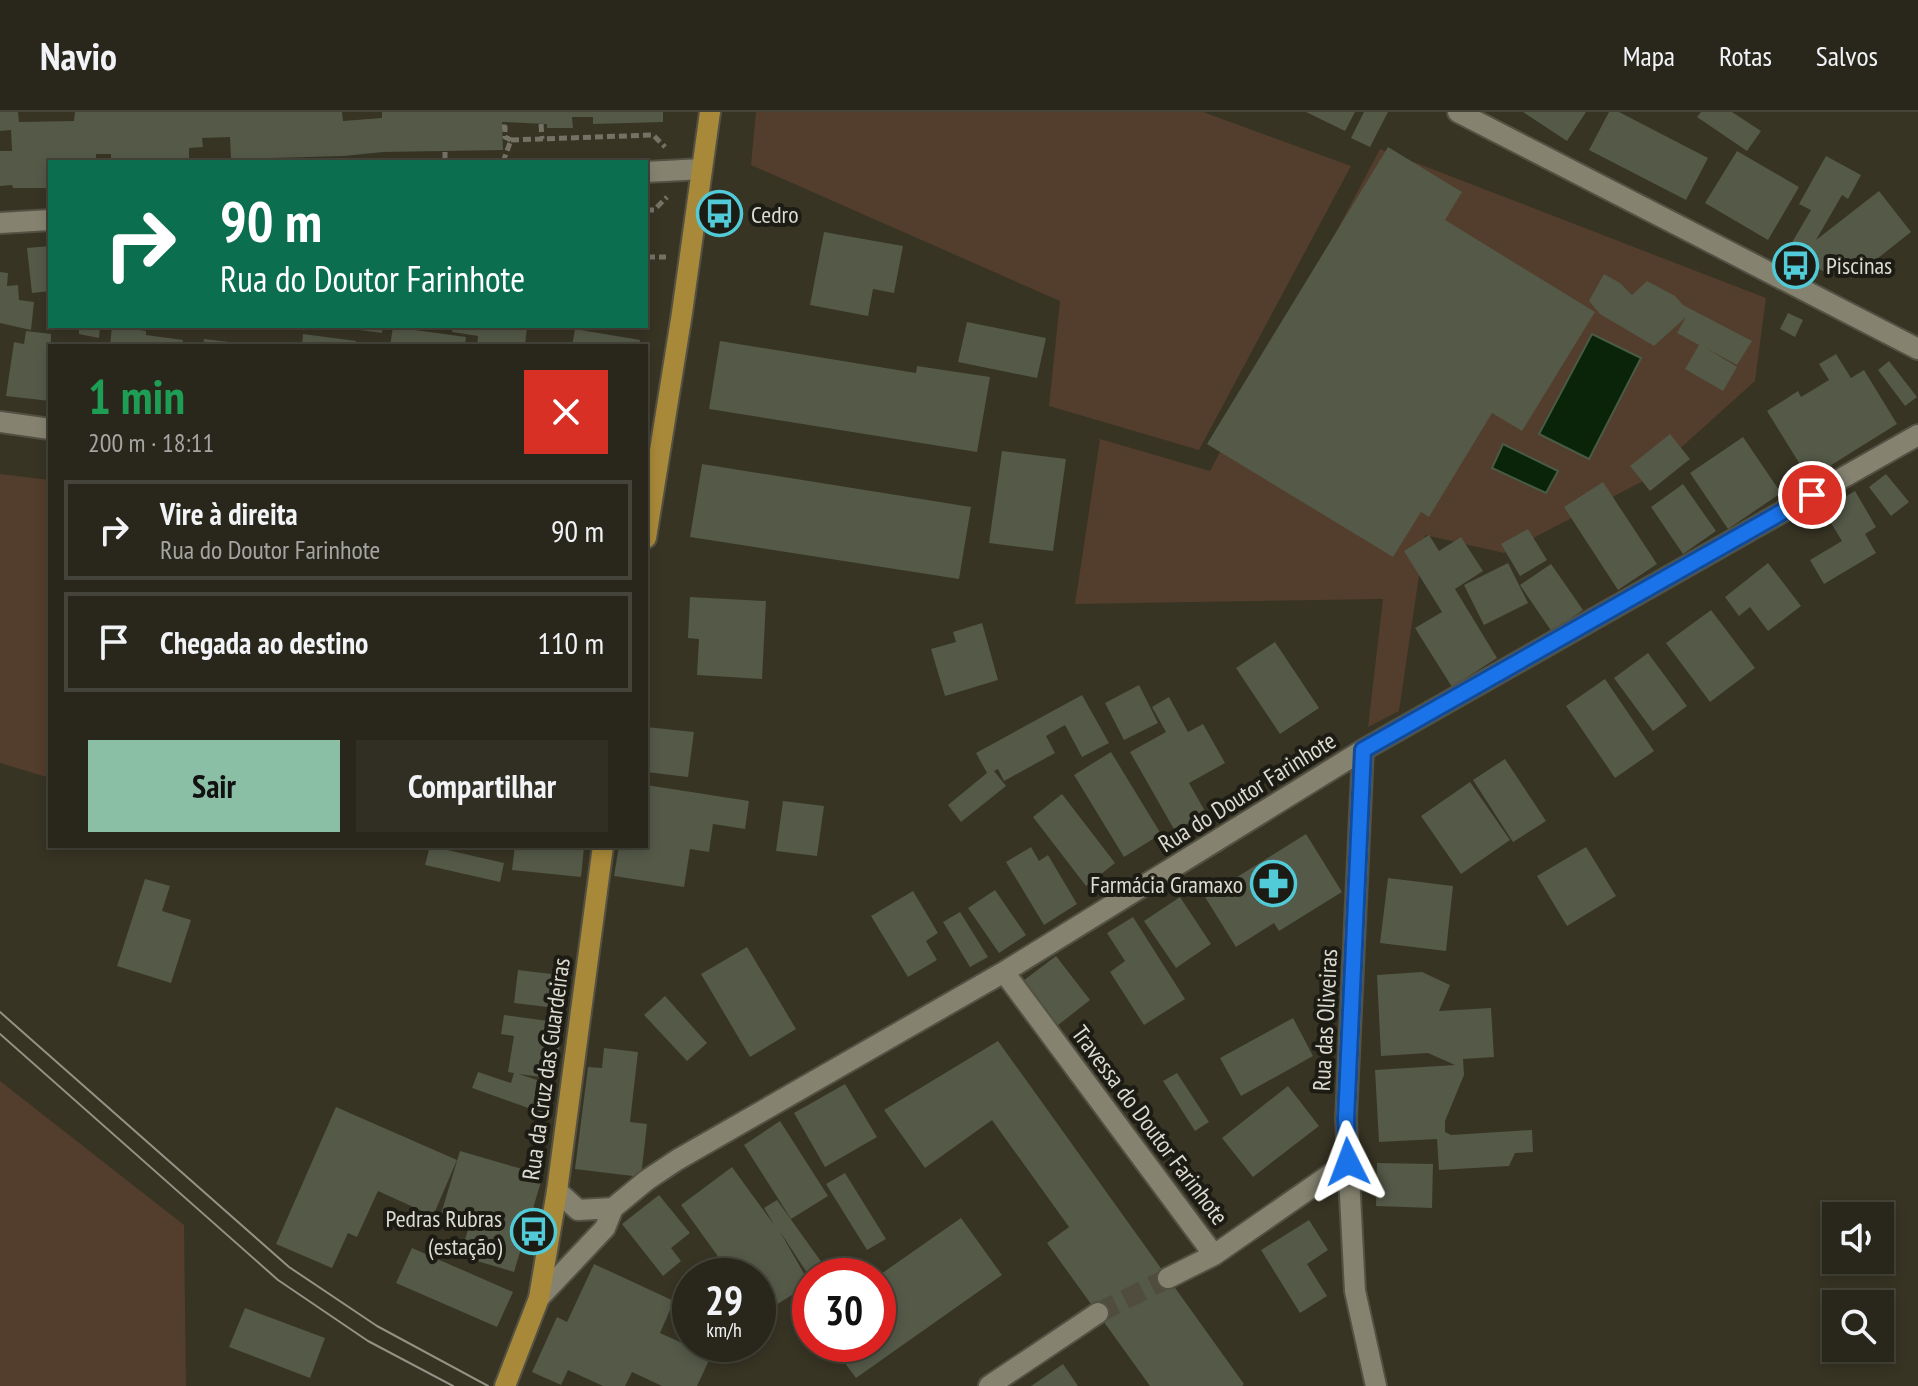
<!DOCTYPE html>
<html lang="pt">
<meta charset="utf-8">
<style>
:root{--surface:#29271b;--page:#312f24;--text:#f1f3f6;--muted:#a5a5a3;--line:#45443a;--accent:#8abfa5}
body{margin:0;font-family:"PT Sans Narrow",sans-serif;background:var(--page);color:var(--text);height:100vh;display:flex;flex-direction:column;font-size:30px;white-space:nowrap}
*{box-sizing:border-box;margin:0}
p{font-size:26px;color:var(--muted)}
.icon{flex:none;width:44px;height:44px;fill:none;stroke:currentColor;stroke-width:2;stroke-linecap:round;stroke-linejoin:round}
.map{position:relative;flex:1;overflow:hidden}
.sheet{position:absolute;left:48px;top:232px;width:600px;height:504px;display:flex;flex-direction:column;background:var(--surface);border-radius:0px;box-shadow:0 4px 12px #0003,0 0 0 2px var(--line)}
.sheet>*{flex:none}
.banner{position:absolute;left:48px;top:48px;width:600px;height:168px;border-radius:0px;box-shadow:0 4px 12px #0003,0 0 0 2px var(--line);background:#0b6e4f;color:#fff;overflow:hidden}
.controls{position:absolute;left:1822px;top:1090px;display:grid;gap:16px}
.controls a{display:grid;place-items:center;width:72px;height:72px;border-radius:0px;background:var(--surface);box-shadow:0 4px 12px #0003,0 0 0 2px var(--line);font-size:40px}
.speed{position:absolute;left:672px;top:1146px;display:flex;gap:16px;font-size:40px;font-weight:700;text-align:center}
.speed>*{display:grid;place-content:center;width:104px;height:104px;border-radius:50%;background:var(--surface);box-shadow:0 4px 12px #0003,0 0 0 2px var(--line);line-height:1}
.speed small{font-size:20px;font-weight:400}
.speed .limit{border:12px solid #d22;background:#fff;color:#111}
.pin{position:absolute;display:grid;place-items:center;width:68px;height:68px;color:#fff;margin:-34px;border:4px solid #fff;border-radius:50%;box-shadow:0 2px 8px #0007}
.me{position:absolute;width:88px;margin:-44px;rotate:357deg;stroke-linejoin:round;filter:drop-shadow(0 0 6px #0008)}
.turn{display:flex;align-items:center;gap:28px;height:168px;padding:0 40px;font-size:36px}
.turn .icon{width:104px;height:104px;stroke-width:2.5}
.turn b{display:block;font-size:56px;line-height:68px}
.round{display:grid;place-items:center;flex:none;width:84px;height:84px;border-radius:0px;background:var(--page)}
.summary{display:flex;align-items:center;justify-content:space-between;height:136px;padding:0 40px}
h1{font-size:48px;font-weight:700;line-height:60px;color:#1e9e55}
.button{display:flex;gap:16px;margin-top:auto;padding:16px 40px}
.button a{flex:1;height:92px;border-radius:0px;background:var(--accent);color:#111;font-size:32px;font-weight:700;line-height:92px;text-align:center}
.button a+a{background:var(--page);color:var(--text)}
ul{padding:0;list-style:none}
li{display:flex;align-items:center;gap:24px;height:100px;margin:0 16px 12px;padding:0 24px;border:4px solid var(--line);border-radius:0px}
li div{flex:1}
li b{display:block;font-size:30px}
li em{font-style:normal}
header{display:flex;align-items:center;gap:48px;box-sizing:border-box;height:112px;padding:0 40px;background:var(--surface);border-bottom:2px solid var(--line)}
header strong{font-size:38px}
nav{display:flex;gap:44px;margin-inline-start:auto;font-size:28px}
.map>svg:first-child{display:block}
.green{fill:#533d2c}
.water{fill:#0a2409;stroke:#495b45;stroke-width:2}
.building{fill:#545948}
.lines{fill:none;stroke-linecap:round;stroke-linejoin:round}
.minor-tunnel{stroke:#504d3e;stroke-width:20;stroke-dasharray:20 10;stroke-linecap:butt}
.minor-casing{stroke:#535143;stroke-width:24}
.major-casing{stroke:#535143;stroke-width:24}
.path{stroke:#757265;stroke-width:5;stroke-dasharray:8 4;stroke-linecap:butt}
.minor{stroke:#858370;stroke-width:20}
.major{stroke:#a88839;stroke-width:20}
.tram{stroke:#949286;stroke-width:2}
.route-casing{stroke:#114b97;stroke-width:20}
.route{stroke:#1a73e8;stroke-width:14}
.labels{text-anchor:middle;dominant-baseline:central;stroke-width:8;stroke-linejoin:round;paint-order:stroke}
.poi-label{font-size:24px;fill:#dcdbd1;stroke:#1d1c14;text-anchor:start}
.street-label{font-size:24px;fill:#dcdbd1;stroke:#1d1c14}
</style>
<header>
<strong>Navio</strong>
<nav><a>Mapa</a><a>Rotas</a><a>Salvos</a></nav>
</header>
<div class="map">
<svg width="1918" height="1274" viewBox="0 0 1918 1274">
<rect width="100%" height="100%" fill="#373424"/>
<path class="green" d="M756,0h447l148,54 -152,284 -150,-44 11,-105 -309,-136z
M1380,37l386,149 -11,83 -110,99 -141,73 -79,-18 -26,176 -31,16 15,-128 -308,5 25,-165 110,32z
M0,362l50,6v298l-50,-15z
M0,969l184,144 2,161h-186z"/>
<path class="water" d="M1592,222l49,24 -52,101 -50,-25z
M1503,332l55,27 -12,22 -54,-25z"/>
<path class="building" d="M0,0h18l1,10 55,-1 1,-9h267l1,9 39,-3v-6h281v10l-70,2v-7h-21l1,11h-26v-4l-45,-2 1,28 -120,2 -39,4 -113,3 -1,-22 -28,1 1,9 -14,1v14h-78v-8h-15v8h-46v26h-37l-1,-3 -12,1v-35h12l-1,-21 -11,1z
M1306,0h49l-10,19z
M1364,0h24l-18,35 -19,-9z
M1523,0h63l-19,29z
M1609,0h10l89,46 -22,42 -97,-50z
M1701,0h31l29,19 -14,20 -50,-34z
M1388,35l74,45 -17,28 150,92 -73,119 -30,-18 -63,104 -8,-5 -28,45 -186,-113z
M1737,39l62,36 -31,53 -63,-37z
M1826,44l35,19 -13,24 -6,-4 -26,45 63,-49 32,41 -52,41 -16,-9 -13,11 -43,-24 24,-41 -12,-6z
M824,120l79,14 -9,47 -21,-4 -5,27 -58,-11z
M50,134v45l-18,2 -5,-45z
M0,160l8,1 -1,13 11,-1 1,15 15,2 -3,28 -31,-7z
M1604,162l16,9 12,12 15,-14 28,15 8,9 69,36 -15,24 -31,-17 31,19 -14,24 -38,-22 14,-24 -22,-12 9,-16 -32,29 -54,-32 -11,-13z
M1788,201l15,7 -8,17 -15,-8z
M967,210l79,16 -9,40 -79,-16z
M79,214h21l-1,12 -20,-4z
M112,214l34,5v4l37,5 -1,6h-72z
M352,214h31l-1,7 -30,-4z
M453,214h74l-2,20h-48l1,-10 -26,-4z
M393,215l73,10 -1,9h-75z
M575,217l65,11 -1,6h-67z
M26,219l25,3 -1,67 -44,-5 8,-54 10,2z
M303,222l53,7 -1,5h-53z
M204,227l42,5v2h-43z
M720,229l196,32 1,-7 73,11 -13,75 -268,-43z
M1836,242l15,24 13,-8 33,54 -88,55 -42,-68 31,-20 3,6 28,-17 -10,-16z
M1889,249l28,36 -12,9 -27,-36z
M1670,322l20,25 -40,32 -20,-25z
M1743,325l38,56 -53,36 -38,-56z
M1002,339l64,8 -13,92 -64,-8z
M702,352l269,43 -12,72 -269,-42z
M1886,362l23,28 -18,14 -22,-29z
M1603,370l54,82 -39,26 -54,-83z
M1683,372l33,47 -33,23 -32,-47z
M1855,379l21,36 -11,7 11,19 -52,31 -14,-24 32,-19 -19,-31z
M1528,417l19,31 -27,16 -19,-32z
M1429,423l10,16 22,-14 22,34 -28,18 42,69 -45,29 -37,-59 27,-16 -38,-61z
M1508,451l20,40 -44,22 -20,-40z
M1768,451l33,43 -33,25 -18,-24 -11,9 -14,-19z
M1551,452l32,46 -31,22 -32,-47z
M690,485l76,4 -4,78 -65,-4 2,-36 -11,-1z
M1711,498l44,58 -45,34 -44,-59z
M982,511l16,57 -53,16 -14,-47 25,-7 -3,-10z
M1275,530l44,66 -39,26 -44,-66z
M1648,541l39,53 -34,25 -39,-53z
M1605,567l49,72 -39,27 -49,-72z
M1139,573l19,38 -34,17 -19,-37z
M1082,583l27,48 -27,14 -17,-32 -19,11 9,17 -51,28 -6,-12 -4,2 12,15 -45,36 -13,-17 39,-32 -11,-20z
M1169,585l19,35 15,-8 22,39 -36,20 17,30 -31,18 -45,-79 36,-20 -14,-25z
M646,615l48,5 -6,45 -42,-5z
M1111,640l50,82 -37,23 -50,-82z
M1505,647l41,62 -33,21 -40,-62z
M1470,670l40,58 -49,34 -40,-58z
M646,673l103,16 -4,28 -32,-5 -4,28 -19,-3 -6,38 -70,-11 5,-30h27z
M1062,682l53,69 -29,23 -53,-69z
M783,689l41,5 -7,50 -41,-5z
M1306,722l36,58 -63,39 -5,-8 -38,24 -31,-50z
M430,734l74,17 -4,19 -75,-17z
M515,734l69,1 -3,30 -69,-7z
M1031,735l8,14 9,-6 29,49 -33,21 -38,-63z
M1586,735l30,49 -49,30 -30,-50z
M1388,766l65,8 -7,65 -66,-8z
M145,767l25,7 -8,25 29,9 -20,63 -54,-17z
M995,778l31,45 -27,18 -31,-45z
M913,779l25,42 -12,8 11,19 -29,17 -37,-61z
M1180,785l31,47 -35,24 -32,-47z
M960,800l28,45 -18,10 -27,-45z
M1133,805l52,82 -41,26 -34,-53 15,-11 -18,-28z
M747,835l49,82 -46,28 -49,-83z
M1056,844l34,44 -37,29 -34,-45z
M518,858l50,6 -4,33 -50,-6z
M1422,860l28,13 -11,26 52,-3 3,49 -31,2 1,16 -19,46v11l6,3 81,-5 1,22 -18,1 -6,13 -70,4 -2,-31 -58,3 -4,-72 80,-5 -27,-12 -47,3 -4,-81z
M665,884l42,47 -20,18 -43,-46z
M504,903l59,8 -8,56 -36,-5 33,11 -10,28 -70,-25 6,-16 33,11 3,-10 -6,-1 6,-36 -13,-2z
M1293,906l20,38 -72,40 -21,-38z
M998,929l246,343 -2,2h-92l-103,-143 22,-16 -77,-107 -67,48 -41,-58z
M604,936l34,4 -8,70 17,2 -6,53 -66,-8 13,-102 14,1z
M1177,961l32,49 -14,9 -32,-50z
M845,972l32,53 -52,30 -31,-54z
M1288,974l31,40 -66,51 -31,-39z
M336,995l121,53 -24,56 -55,-25 -21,46 -9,-4 -16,35 -56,-24z
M780,1009l48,75 -37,23 -47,-74z
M460,1039l83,24 -29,97 -54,-16 10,-33 -29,-9z
M1377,1051l56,1 -1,44 -56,-2z
M732,1055l43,59 -11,-18 13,-8 53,74 -21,2 -30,-46 31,54 -52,32v-40h-26l-51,-71z
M845,1061l41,66 -19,11 -41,-66z
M659,1083l31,38 -19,15 10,13 -18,15 -41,-52z
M961,1106l41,57 -146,103 -25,-34h47v-68z
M1309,1108l19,30 -21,14 20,32 -27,17 -39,-63z
M412,1136l101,44 -16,35 -101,-44z
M594,1152l80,37 -14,32 51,23 -14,30h-35l-30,-14 -7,14h-22l-35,-16 -7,15 -29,-13 25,-55 10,5z
M245,1196l80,30 -15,40 -81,-31z
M1063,1252l15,22h-47l6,-4z"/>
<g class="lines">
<path class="minor-tunnel" d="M1098,1201l70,-35"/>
<defs>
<path id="minor" d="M1458,0l460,237
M646,60l56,-3
M0,111l50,-3
M0,310l50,7
M1363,638l-17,369 9,172 21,95
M1004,860l210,283
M557,1079l21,19 35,-2
M1168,1166l46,-23 134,-93
M539,1186l66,-70 8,-20 34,-28 30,-20 327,-188 359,-222 555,-315
M989,1274l109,-73"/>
<path id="major" d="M646,426l36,-225 28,-201
M505,1274l34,-88 18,-107 46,-345"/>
</defs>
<use href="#minor" class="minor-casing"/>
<use href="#major" class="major-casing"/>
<path class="path" d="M541,12l1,15
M502,15h3v10l6,3
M511,28l142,-5 12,12
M445,40v10
M285,46v4
M503,50l8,-22
M646,98h8l13,-13
M647,145h19"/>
<use href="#minor" class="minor"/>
<use href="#major" class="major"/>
<path class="tram" d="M0,900l289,255 88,59 111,60
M0,922l278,246 90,61 85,45"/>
</g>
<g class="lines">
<defs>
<path id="route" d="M1348,1050l-2,-43 17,-369 449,-255"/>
</defs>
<use href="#route" class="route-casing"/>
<use href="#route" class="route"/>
</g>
<defs>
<symbol id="bus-ring" viewBox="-11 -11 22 22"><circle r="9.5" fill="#1d1c14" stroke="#52cbd8" stroke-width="1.5"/><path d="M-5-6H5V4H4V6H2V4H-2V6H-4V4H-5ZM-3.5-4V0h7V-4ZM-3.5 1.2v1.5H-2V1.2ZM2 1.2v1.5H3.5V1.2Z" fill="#52cbd8"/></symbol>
<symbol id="pharmacy-ring" viewBox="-11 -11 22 22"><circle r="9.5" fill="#1d1c14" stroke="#52cbd8" stroke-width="1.5"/><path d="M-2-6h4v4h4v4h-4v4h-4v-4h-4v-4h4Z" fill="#52cbd8"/></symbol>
</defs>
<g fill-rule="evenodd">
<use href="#bus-ring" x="694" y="76" width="51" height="51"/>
<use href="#bus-ring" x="1770" y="128" width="51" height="51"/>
<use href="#pharmacy-ring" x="1248" y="746" width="51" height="51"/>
<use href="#bus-ring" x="508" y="1094" width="51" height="51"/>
</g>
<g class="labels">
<g class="poi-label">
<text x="751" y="102">Cedro</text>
<text x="1826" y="153">Piscinas</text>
<text x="1243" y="772" text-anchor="end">Farmácia Gramaxo</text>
<text x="502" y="1106" text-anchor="end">Pedras Rubras<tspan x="502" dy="28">(estação)</tspan></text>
</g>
<g class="street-label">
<text transform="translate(1247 680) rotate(-32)">Rua do Doutor Farinhote</text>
<text transform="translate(1325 908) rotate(-87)">Rua das Oliveiras</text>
<text transform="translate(546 957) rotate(-82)">Rua da Cruz das Guardeiras</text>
<text transform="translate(1150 1013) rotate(53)">Travessa do Doutor Farinhote</text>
</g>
</g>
</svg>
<div class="controls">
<a><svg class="icon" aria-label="sound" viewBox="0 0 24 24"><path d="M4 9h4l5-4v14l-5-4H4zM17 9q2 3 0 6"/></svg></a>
<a><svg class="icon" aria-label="search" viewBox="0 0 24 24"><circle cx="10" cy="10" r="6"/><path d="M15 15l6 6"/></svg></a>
</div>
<div class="speed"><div>29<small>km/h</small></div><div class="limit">30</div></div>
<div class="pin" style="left:1812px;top:383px;background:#d93025"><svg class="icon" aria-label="arrive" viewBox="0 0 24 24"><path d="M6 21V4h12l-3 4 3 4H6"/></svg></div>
<svg class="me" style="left:1348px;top:1050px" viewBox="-20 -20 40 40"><path d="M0-17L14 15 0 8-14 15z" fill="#1a73e8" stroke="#fff" stroke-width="4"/></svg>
<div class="banner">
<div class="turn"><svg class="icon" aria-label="right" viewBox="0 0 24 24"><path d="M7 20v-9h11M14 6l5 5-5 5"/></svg><div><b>90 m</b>Rua do Doutor Farinhote</div></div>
</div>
<section class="sheet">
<div class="summary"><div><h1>1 min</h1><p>200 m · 18:11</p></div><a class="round" style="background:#d93025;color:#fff"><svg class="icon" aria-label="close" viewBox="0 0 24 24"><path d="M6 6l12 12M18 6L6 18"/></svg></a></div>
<ul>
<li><svg class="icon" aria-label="right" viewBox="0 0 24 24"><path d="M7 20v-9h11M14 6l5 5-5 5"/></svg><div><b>Vire à direita</b><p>Rua do Doutor Farinhote</p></div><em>90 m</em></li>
<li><svg class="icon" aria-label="arrive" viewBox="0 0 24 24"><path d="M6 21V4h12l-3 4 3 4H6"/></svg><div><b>Chegada ao destino</b></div><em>110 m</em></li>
</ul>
<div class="button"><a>Sair</a><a>Compartilhar</a></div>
</section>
</div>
